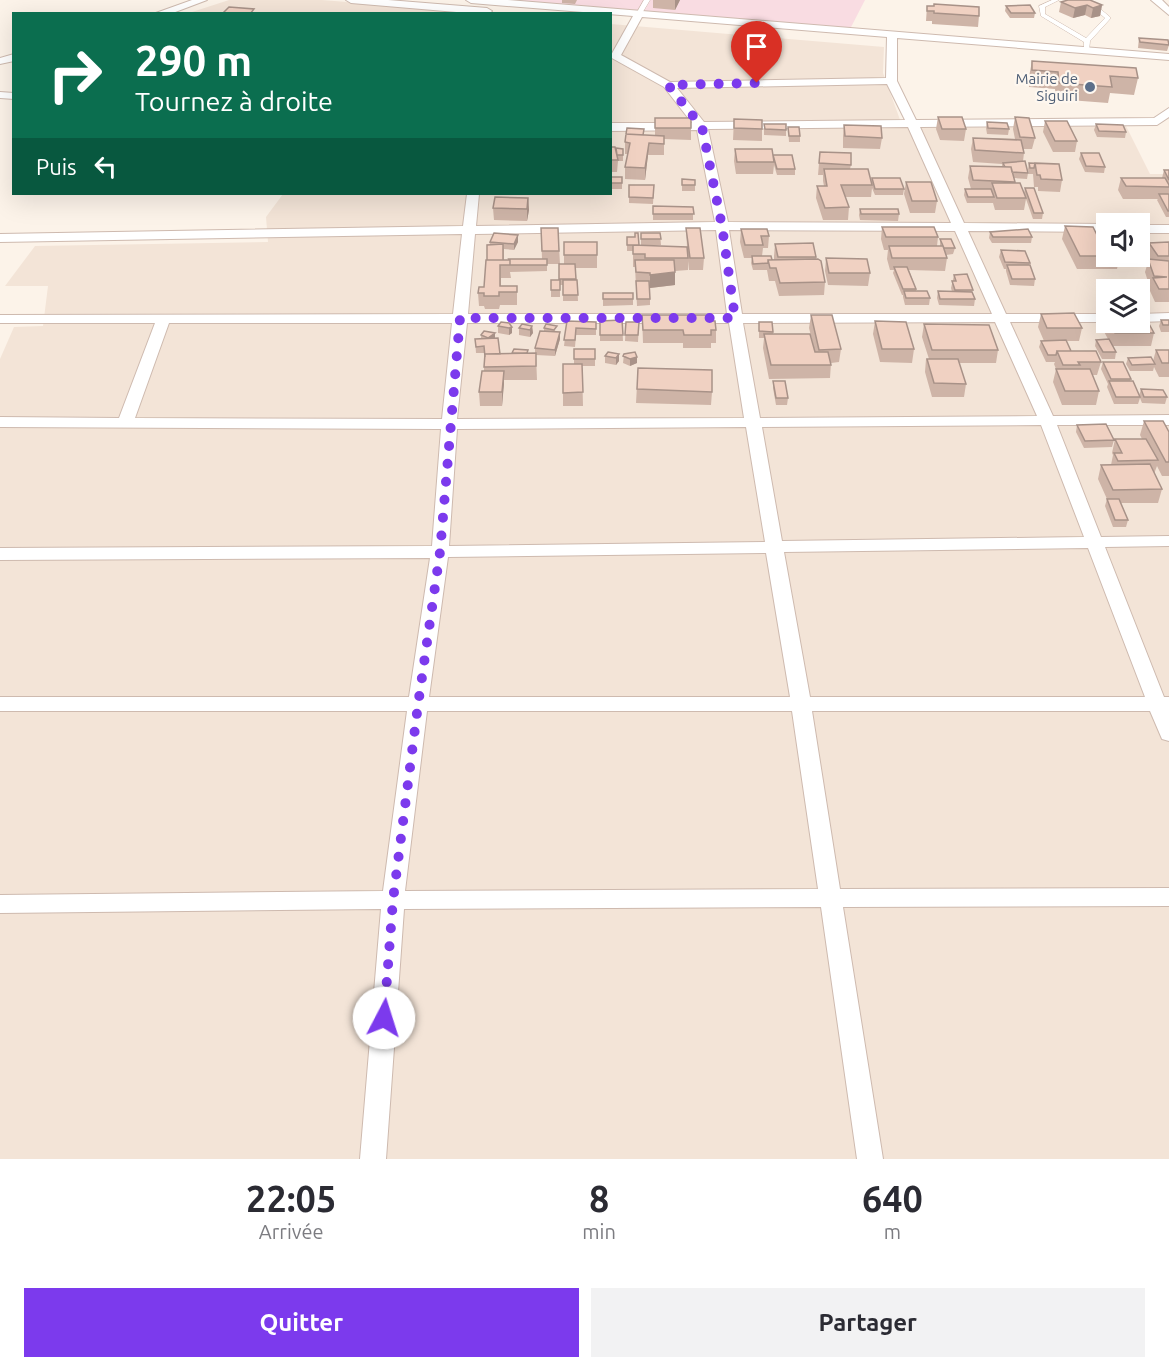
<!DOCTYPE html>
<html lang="fr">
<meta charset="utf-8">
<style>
:root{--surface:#fff;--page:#f2f2f3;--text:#2b2b33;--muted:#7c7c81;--accent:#7c3aed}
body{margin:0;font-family:Ubuntu,sans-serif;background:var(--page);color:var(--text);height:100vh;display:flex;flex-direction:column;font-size:22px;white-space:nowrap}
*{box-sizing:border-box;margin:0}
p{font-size:20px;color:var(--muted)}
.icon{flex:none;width:33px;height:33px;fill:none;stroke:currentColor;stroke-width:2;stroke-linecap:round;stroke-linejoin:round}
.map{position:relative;height:1159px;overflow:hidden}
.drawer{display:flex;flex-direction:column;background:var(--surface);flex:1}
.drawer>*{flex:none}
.guide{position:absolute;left:12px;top:12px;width:600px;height:183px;border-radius:0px;box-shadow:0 6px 24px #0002;background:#0b6e4f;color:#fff;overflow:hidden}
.fabs{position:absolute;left:1096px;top:213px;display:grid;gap:12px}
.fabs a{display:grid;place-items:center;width:54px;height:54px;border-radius:0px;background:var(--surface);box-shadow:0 6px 24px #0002;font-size:30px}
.pin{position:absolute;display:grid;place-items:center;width:51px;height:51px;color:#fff;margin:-62px -26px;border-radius:50% 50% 50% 0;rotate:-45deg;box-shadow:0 0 6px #0007}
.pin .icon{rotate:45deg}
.me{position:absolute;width:66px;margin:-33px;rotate:5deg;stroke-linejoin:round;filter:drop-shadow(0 0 4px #0008)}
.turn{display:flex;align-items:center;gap:21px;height:126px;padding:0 24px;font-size:27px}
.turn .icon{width:78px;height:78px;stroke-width:2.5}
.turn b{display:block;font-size:42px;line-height:51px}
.then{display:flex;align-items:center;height:57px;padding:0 24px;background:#0003;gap:12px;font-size:22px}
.eta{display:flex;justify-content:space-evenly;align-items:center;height:102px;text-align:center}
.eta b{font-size:36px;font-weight:600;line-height:42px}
.button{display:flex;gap:12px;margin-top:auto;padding:12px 24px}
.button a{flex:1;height:69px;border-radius:0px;background:var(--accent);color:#fff;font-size:24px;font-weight:600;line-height:69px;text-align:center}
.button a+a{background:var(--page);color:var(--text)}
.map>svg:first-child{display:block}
.residential{fill:#f3e4d7;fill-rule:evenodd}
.medical{fill:#f9dce2}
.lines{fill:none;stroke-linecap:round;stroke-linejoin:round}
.lane-casing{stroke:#cebaaf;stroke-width:1}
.street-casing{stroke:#cebaaf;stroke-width:2}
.lane{fill:#fff;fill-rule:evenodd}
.street{fill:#fff;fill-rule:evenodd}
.wall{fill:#ceb4a7}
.shaded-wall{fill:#a89288}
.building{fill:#f0d1c2;stroke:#a89288;stroke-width:1.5}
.route{stroke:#7c3aed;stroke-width:10;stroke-dasharray:0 18}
.service-dot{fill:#5c6f8a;stroke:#fef7ef;stroke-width:2}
.labels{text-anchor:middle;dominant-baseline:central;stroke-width:4.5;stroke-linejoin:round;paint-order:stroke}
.far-service-label{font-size:15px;fill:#4e5e75;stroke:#fef7ef;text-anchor:end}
</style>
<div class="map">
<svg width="1169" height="1159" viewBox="0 0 1169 1159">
<rect width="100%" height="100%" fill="#fcf3e9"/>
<path class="residential" d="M229,0h93l160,13 -296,1z
M611,24l273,23 -1,26 20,55 223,-2 24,48h19v985h-1169v-800l14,-32 29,-1 5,-40h-43l30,-40 233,-4 -2,-25 17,-23h327zM1107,224h33v32h-33zM1107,290h33v32h-33z"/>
<path class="medical" d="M471,0h394l-16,31z"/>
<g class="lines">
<defs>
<path id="lane" d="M644,0h6l-9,15h-4l-1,-1z
M1052,0h7l-14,7v7l41,24 19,-20 -14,-12 -19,-6c18,0 25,6 38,17v2l-20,22 -1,10 -5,-1v-8l-43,-26 -2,-10z"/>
<path id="street" d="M192,0h15l-37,14h-17z
M346,0h42l99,8 5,3 -3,3h-9l-129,-11z
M466,0h42l661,54v6l-272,-22v43l19,39 238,-2 15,-10v9l-12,8 -237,2 44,96 143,1v8l-139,-1 38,83h101v8h-97l43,94 116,-1v10h-112l44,112 68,-1v10l-64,1 59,150h5v44l-7,-2 -12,-28h-338l28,178 329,-1v18l-326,1 40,252h-26l-36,-252 -417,2 -18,250h-26l21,-250 -381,4v-18l383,-4 24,-180h-407v-14h409l21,-139 -430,2v-12l432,-2 9,-117 -441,-2v-10l119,1 36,-95h-155v-8l453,-1 9,-80 -462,8v-8l463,-8 4,-32h12l-3,32 239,-4 -18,-92 -87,1v-8h82l-28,-36 -54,-30 23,-41 -162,-13zM642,17l245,20 -1,41 -216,4 -49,-27zM887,84l18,36 -201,2 -27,-34zM908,127l43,96 -223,-1 -20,-93zM716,230l11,84h-259l7,-80zM729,230l226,1 37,83h-250zM995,322l42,94 -277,2 -17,-95zM169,323h283l-10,96 -307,-1zM467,323h262l15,95 -287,1zM1041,425l43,112 -302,4 -20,-114zM746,427l19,115 -316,4 8,-117zM1088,548l57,149h-335l-26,-145zM766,553l24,144h-361l19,-140zM427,711h365l26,178 -413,2z
M1151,0h11l7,7v8z
M14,54v7l-14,3v-6z
M0,92l14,1v6l-14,-1z
M1140,225h29v8h-29z
M1169,313v8l-29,1v-8z"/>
</defs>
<use href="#lane" class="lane-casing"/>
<use href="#street" class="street-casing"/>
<use href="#lane" class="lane"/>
<use href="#street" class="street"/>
</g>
<path class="wall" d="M562,0h15l-2,4 -13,-1z
M653,0h27l-5,10 -22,-2z
M1061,2l41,3 -2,11 -9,2 -6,-3 -12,3 -14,-6z
M927,6l52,10 -1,11 -46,-3v-3h-6z
M1006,6l29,7 -1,5h-24l-5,-7z
M1139,38l30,7 -2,6 -29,-3z
M1032,61l106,17 -4,17 -24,-2 -2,10 -52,-4 -1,-10 -26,-2v-10z
M938,117l28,12 -2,12 -24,-1 -4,-11z
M1015,117l20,21 -3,11h-9l1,4 -1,8 5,12 -1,6 -13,-1v5l10,10 1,-5 18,25 -1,6h-9l-7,-20 -2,11h-29l-2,-7h-26l-3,-8 1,-6h6l-3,-11 2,-12 32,1v-3l-29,-2 -2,-13 2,-11 42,1 -2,-10z
M655,118l36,10v12l-27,-1v16h-16l-3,25 -20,-1v-12l3,-13h-3v-12l18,-7h12z
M734,119l28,10v12l-29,-1z
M1045,121l32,20 -2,11h-22l-10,-20z
M987,122l22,7 -1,6 -21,-1 -1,-6z
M764,124l22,6v6l-22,-1z
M1096,124l30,8 -1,6 -28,-1 -3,-7z
M844,125l38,13 -2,11 -37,-1v-12z
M788,127l12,9v6h-11z
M610,147l6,4 7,-2v12h-5l-1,11h-7z
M735,149l38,8 22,12v6h-18l-3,-10 -1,9h-37l-2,-13z
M820,152l31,13 -1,4 21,13 1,-4 32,11 -1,6h-28l-3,-7 -1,9h-26l4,10 -1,13h-25l-7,-22 1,-12h7l-1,-5v-6h-5z
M1081,153l24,14 -1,6 -19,-1 -6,-13z
M1029,163l26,1 7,16 -2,12 -22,-1v-4h-4l-1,-13h-4l-1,-5z
M1164,170h5v23l-1,1h1v23h-3l-9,-17 1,-1h-35l-5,-9 3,-12h41z
M610,177h12v12h-12z
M682,179l13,1v11h-13z
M906,182l31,19 -2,12h-25l-6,-19z
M629,185h25l-1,19 -24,-1z
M511,194h30v1z
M528,198l1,12 -2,11 -33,-1 -1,-12z
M653,206l40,1v13h-40z
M860,209l39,5 -1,7 -38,-1 -1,-5z
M1065,226l34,13h7l-1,-2 2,-7v26h33v-25l6,9 -6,20h-21l-2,9h-40l-15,-30z
M882,227l56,10 -1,9h3v-7l15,9 -2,6 -7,1 1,3 -2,13 -36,-1 7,19v2l14,7 -1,7h-24l-2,-8v-2h-1l-9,-22 1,-3h-4l-3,-11 1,-9h-4l-3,-11z
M541,228h17l2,36h-13v7l-37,1 1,6h-10v8h16v19h-17l-1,4h-14l-1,-3h-5l-1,-13 6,-6 6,-45h28l-4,8 -10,-1v11l38,-1z
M686,228l18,30 -1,12h-14l-1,-9v9l-13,1v14l-25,3v17l-13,1 -2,-39h-2v-16h-6v-14l12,9 48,1z
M741,229l28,7 -1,12h-5l-1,8 10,4h2v-4l1,-12 41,13v2l9,23 -1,13 -45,1 -4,-15h-6l-2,-11h-14l-2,-7 1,-5h-8l-4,-16z
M990,232l42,5 -1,6h-39l-3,-5z
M641,233h19l1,12h-20z
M564,242h33v26h-22l1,12h1l1,21h-15v-16h-3v12h-9v-17h8l5,-16z
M1169,242v60h-14l-5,-11v-3l-5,-16 4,-13 -3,-4 3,-12z
M1001,250l29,13 -1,2 6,14 -1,7 -24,-1 -4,-14v-2h-2l-5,-12z
M826,258l44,15 -2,13 -40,-1 -3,-14z
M954,275l19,15 -1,2 3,7 -1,7 -35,-1 -2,-7 1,-7 14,1 -1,-4z
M603,293h30v12l-30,1z
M1105,313h2v9h33l14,11 -3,13h-38l3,6 -1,7h-13l-7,-13 1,-6 12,-1 -7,-13z
M1041,314l41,14 -3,13h-13l5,10 30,11 -4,13h-5l7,16 -3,14h-34l-9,-23 3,-13 -2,-5 1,-2h-9l-7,-15 2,-6h3l-6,-14z
M642,315l69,6 5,9v13h-5v5h-28v-5h-40z
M811,315l30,34 -2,13 -8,1 -1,15 -61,1 -6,-31 1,-10h-5v-16l14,10v2l42,18 -6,-24z
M622,320l1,21h-23v-20z
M1161,320h8v12h-8l-2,-6z
M567,321l29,1v13h-20l-1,12 -11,-1z
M875,321l39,28 -2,14 -32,-1 -7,-28z
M626,322h13l-1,20 -13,-1z
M509,323l3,10 -3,2 -11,-2v-7z
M546,324l11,8 3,7 -5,17 -19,-1 1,25h-33l-2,26h-22l-1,-14 5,-21v-18h-8l-1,-14h6v-4l14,-2v5l5,16 35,-1v-5l9,-17v-3z
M924,324l74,26 -2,13h-37l7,21 -2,13h-32l-7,-25 1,-13h3l-7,-22z
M532,326l1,7 -3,4 -11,-2v-7z
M574,349h21v17h-13l1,40h-20v-42h11z
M1156,350h13v27h-10l-5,-10 -1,4h-23l-4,-7 2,-6 25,3z
M608,352l11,9 -3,4 -11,-2v-7z
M624,354l13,3v6l-7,3 -7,-3z
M1103,362l28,17 -1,2 9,15 2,-7 26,8 -2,7 -23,-1 -2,-5 -2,6h-24l-7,-17 1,-3 -7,-15z
M638,368l74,24 -1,13 -75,-2z
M773,381l15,17 -1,7h-11l-3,-17z
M1144,421l25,11v44h-7l-5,-10 -3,8 8,15 -4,14h-37l7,17 -2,7h-13l-8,-21 2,-7 -9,-20 3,-14h10l2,-10 -1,-2 3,-14h27l-2,-4z
M1077,425l37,15 -2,7 -28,1 -8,-16z"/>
<path class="shaded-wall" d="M675,0h5l-5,10z
M1087,5l-2,10 -12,3 2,-10z
M1102,5l-2,11 -9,2 2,-10z
M649,143l-1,12 -3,25v-12z
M528,198l1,12 -2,11v-12z
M518,235v7l-4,8v-6z
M675,272v13l-25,3v-13z
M532,326l1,7 -3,4v-7z
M512,327v6l-3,2v-7z
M560,332v7l-5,17v-6z
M495,333v6l-7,5v-6z
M619,354v7l-3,4v-7z
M637,357v6l-7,3v-7z
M504,371v13l-2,22v-14z"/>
<path class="building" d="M1068,0h22l12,5 -9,3 -6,-3 -12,3 -14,-6z
M934,4l45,3v9l-45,-3v-2h-7v-5h7z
M1030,5l5,8h-24l-5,-7z
M229,7l25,2 -4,5h-28z
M1139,38l29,2 1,5 -29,-3z
M1032,61l104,7 2,10 -28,-2 2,11 -53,-4 -1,-11 -26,-2z
M938,117h24l4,12h-24z
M1015,117l14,1 6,20 -15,-1z
M655,118h36v10h-36z
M734,119l28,1v9l-28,-1z
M1045,121h22l10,20h-22z
M987,122l20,1 2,6 -21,-1z
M764,124h22v6l-21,-1z
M1096,124l27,1 3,7 -27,-1z
M844,125l37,1 1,12 -37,-2z
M788,127h11l1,9h-11z
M627,128l17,1 -1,6 -17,-1z
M626,134l38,2v8l-15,-1 -4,25 -20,-1 5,-24 -5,-1z
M973,138l48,2 3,13 -49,-3z
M610,147h5l3,13h-8z
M616,148l7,1v6h-6z
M735,149h37l2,13h-37z
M820,152l31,1v12l-32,-2z
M1081,153h18l6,14 -19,-1z
M773,155h19l3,14h-18z
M1025,161l3,12 -16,-1 -1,-5h-6l-2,-4z
M1029,163l26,1 -20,-1 -1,5h-4z
M1035,163l24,1 3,16 -21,-1 -1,-4h-3z
M970,166l41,1 4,15 -42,-2z
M824,169h44l4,16h-31l8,22 -24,1 -8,-22h10z
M1164,170h5v10z
M610,177h12v6h-12z
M872,178h28l4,11h-29z
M1121,178h44l4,7v2l-43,-1z
M682,179l13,1v5h-13z
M906,182h25l6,19h-25z
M992,183h28l6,15h-29z
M629,185h25l-1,13 -24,-1z
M1025,188h9l9,25h-9z
M965,189h26l3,8h-26z
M1159,194h10v17h-1z
M495,197l33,1 -1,11 -34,-1z
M653,206l40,1 1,7h-41z
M860,209h38l1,5h-38z
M1065,226l28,1 6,12h8v17h-27z
M882,227h52l4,10h-52z
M541,228h17l1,23h-17z
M686,228h14l4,30h-14z
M741,229h26l2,7h-8l2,9h-18z
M1028,229l4,8h-39l-3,-5z
M1140,231l6,9h-6z
M494,233l24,2 -4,9 -24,-2z
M635,233h3l1,12h-12v-8h8z
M641,233h19l1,6h-20z
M940,239h11l4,9h-11z
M564,242h33v13h-33z
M1140,242l4,6h-4z
M1169,242v14h-11l-9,-13z
M813,243l3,14h-38l-3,-13z
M503,244v16h-16v-15z
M633,245l54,2 1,11h-43v-4h-12z
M889,246h54l4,12h-55z
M1001,250l24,1 5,12 -25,-1z
M752,256h19l1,4h-4v3l-15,1z
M826,258l41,1 3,14h-41z
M509,259h38v6h-38h1v-5z
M818,259l3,2 4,21 -45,1 -4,-15h-6l-2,-8z
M1148,259l21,2v28h-10l-6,-11 14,-1 -13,-1z
M486,260h24v5h-10v21h17v6h-18v4h-15v-3h-6l1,-6h5z
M635,260h39l1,12 -25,3v-2l-14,-1z
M559,264h16l1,15h-17z
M1007,265h23l5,14h-23z
M894,267h13l9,22h-13z
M967,274l6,16h-18l-3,-9h4l-2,-6z
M551,280h9v10h-9z
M563,280h14l1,15h-15z
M636,281h13l1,18h-13z
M904,291h23l3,7h-24z
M938,291l34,1 3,7h-35z
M603,293h30v6h-30z
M1074,313l8,15h-35l-6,-14z
M1140,313h3l11,20h-39l-6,-11h31z
M642,315h68l1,6h4l1,9h-5v5h-27l-1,-5h-40z
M811,315h21l9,34 -22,1z
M622,320l1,15h-23v-14z
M1161,320h8v5h-6z
M567,321l29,1v7l-20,-1 -1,12h-11z
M875,321l31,1 8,27h-32z
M501,322l8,1 3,4 -3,1 -11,-2z
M626,322h13l-1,13h-13z
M759,322h13l1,10 -14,-1z
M522,324l10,2 -2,4 -11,-2z
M546,324l11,2 -3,4 -10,-2z
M924,324l65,1 9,25h-66z
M484,331l11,2 -7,5 -7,-3z
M540,331l20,1 -5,18 -20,-2z
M764,334h46l5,18h13l3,13h-60z
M498,338l2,16h-15v3l-1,-11 -8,1 -1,-8z
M1109,339l7,13h-13l-7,-12z
M1066,340l5,11h-14l-1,4h-8l-7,-14z
M514,349l14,1 -1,3h-15z
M574,349h21v10h-21z
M1156,350h13v13h-7z
M1057,351h39l5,11h-23l2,3h-17z
M608,352l11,2 -3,4 -11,-2z
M635,352l2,5 -7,2 -7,-3 1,-2z
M536,353v13l-52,1 1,-13z
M1151,357l4,7 -23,1 -4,-7z
M927,359h31l8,25 -32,-1z
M1103,362h20l8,17h-20z
M563,364h19l1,28 -20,1z
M638,368l74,2v22l-75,-3z
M1056,369h34l9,22h-34z
M482,371h22l-2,21h-23z
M773,381h12l3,17h-12z
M1109,381h24l7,16h-24z
M1141,389l22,1 4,7h-23z
M1144,421h19l6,11v30h-3z
M1106,424l8,16 -29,1 -8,-16z
M1115,439h31l12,21 -40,1 -4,-8h8z
M1150,464l12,25 -49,1 -12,-25z
M1107,499h12l9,21h-13z"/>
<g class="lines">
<path class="route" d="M384,1018l9,-118 25,-195 22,-153 20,-234h275l-13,-92 -20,-99 -34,-42 89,-2"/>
</g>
<circle class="service-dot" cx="1090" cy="87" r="6"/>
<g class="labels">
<g class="far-service-label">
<text x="1078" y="78">Mairie de<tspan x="1078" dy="17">Siguiri</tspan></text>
</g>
</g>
</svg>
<div class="fabs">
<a><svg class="icon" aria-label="sound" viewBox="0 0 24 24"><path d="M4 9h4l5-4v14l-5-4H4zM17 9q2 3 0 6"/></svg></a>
<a><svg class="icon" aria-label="layers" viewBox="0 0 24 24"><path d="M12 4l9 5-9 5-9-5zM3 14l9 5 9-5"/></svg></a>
</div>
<div class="pin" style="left:757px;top:83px;background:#d93025"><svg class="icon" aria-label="arrive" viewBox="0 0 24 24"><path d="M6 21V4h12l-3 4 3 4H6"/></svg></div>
<svg class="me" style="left:384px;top:1018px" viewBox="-20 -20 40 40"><circle r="19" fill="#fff"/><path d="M0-13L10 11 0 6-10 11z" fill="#7c3aed"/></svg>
<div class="guide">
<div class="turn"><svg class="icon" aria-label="right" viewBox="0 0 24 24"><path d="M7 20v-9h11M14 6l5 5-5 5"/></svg><div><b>290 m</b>Tournez à droite</div></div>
<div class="then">Puis<svg class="icon" aria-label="left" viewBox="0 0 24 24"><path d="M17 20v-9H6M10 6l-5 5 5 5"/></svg></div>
</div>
</div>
<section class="drawer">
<div class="eta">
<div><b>22:05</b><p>Arrivée</p></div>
<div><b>8</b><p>min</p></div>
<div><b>640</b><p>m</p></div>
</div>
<div class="button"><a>Quitter</a><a>Partager</a></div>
</section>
